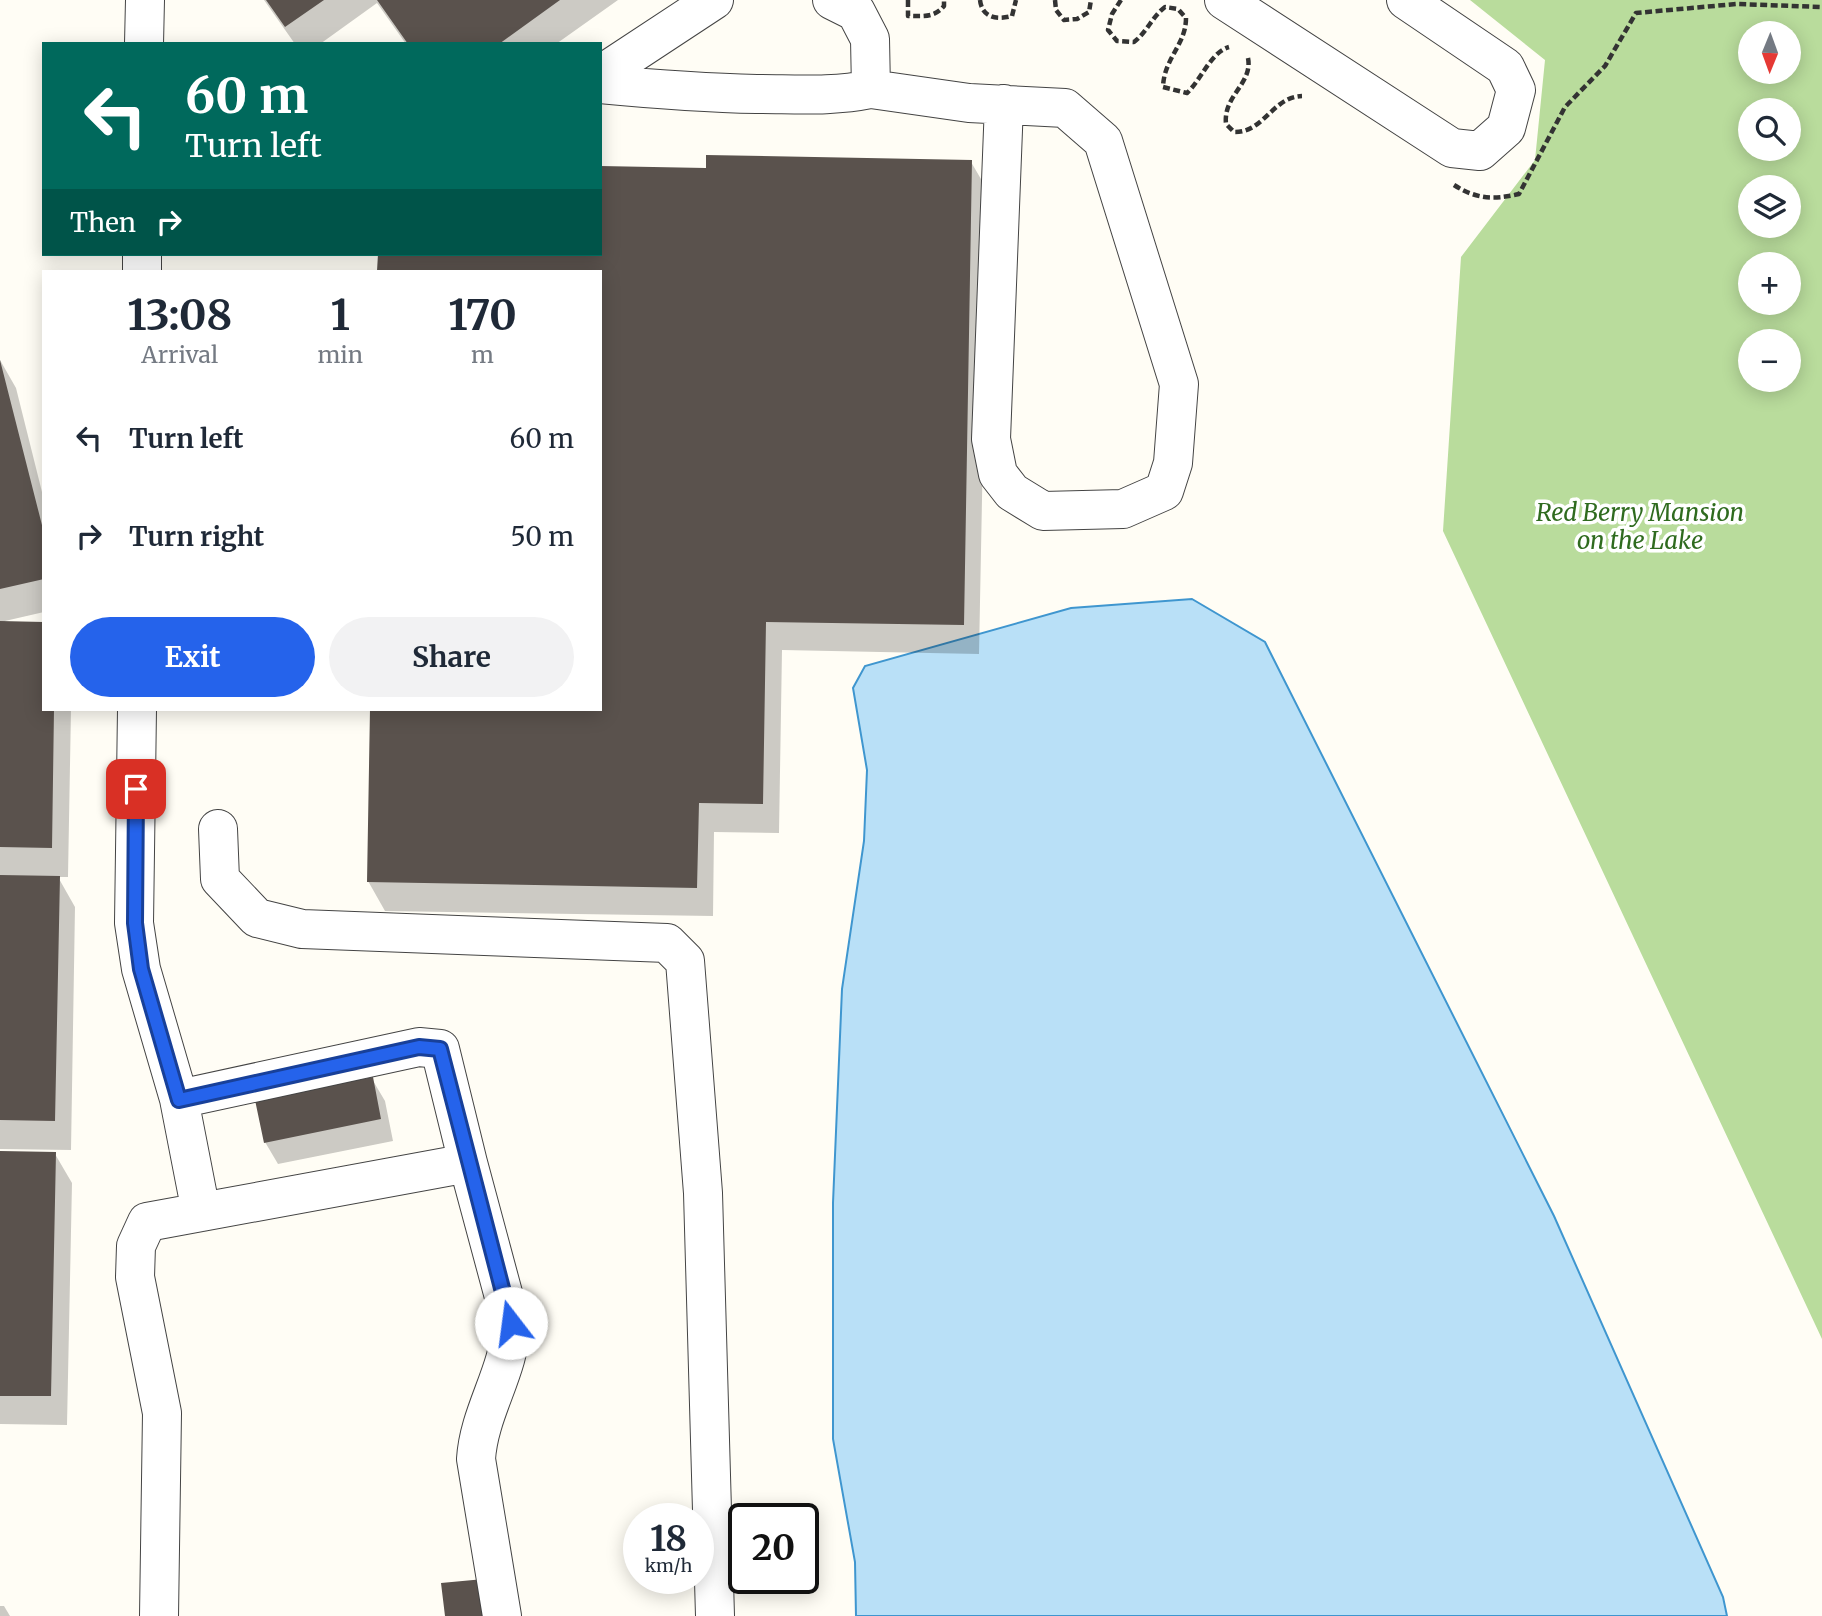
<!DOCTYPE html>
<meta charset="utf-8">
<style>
:root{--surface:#fff;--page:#f2f2f3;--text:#1f2937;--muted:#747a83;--accent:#2563eb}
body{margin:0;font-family:Merriweather,serif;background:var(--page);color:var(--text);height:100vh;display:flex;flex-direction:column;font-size:26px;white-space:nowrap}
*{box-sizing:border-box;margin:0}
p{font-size:23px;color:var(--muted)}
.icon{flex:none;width:38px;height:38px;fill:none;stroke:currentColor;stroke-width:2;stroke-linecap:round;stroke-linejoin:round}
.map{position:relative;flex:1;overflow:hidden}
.details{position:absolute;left:42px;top:270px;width:560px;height:441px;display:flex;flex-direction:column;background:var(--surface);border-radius:0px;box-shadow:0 4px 18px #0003}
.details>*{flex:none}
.hud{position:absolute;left:42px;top:42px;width:560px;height:214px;border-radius:0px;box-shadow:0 4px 18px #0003;background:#00695c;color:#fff;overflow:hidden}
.needle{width:46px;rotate:181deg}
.tools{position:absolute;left:1738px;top:21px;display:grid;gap:14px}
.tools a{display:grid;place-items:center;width:63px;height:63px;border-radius:50%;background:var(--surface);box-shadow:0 4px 18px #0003;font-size:35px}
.speed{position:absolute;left:623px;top:1503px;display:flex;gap:14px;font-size:35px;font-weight:700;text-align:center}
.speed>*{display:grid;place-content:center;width:91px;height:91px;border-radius:50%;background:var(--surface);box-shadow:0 4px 18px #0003;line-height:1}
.speed small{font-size:18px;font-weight:400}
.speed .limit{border:4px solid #111;border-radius:10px;background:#fff;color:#111}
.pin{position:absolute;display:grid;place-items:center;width:60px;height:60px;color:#fff;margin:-30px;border-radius:14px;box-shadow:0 4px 10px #0006}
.me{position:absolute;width:77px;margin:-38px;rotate:345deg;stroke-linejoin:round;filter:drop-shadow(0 0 5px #0008)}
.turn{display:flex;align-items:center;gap:24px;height:147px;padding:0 28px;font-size:32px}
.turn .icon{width:91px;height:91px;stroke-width:2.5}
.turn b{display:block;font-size:49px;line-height:60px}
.then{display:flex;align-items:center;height:66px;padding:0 28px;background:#0003;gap:14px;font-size:26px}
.eta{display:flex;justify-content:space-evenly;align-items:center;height:119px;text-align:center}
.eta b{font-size:42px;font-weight:700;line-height:49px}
.button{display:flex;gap:14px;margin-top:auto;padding:14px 28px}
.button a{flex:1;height:80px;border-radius:42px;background:var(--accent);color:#fff;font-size:28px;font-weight:700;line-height:80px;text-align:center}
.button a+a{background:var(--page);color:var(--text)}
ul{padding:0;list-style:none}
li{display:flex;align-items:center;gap:21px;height:98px;padding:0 28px}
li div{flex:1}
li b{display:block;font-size:26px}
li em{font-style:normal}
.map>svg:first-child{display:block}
.forest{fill:#b9dc9c;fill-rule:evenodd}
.water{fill:#b9e0f7;stroke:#3f96cf;stroke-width:2}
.shadow{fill:#0003}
.building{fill:#5a524d}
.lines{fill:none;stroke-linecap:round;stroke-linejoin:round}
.minor-casing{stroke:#444;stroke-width:40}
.path{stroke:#333;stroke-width:4.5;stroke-dasharray:7 3.5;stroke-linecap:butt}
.minor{stroke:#fff;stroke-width:38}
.route-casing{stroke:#184099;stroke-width:18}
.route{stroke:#2563eb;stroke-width:12}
.labels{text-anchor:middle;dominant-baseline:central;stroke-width:7;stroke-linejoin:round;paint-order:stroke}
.park-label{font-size:24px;font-style:italic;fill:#2f6b1f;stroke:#fff}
</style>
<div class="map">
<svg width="1822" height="1616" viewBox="0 0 1822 1616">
<rect width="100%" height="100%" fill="#fffdf5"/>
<path class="forest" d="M1470,0h352v1339l-379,-808 18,-274 74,-97 10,-100zM1750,33h38v39h-38zM1750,110h38v39h-38zM1788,187v39h-38v-39zM1750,264h38v39h-38zM1750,341h38v39h-38z"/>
<path class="water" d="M1192,599l73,43 289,574 169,381 4,19h-871l-1,-54 -22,-123v-236l9,-214 22,-148 3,-71 -14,-82 12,-22 206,-58z"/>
<path class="shadow" d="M264,0h354l-62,44h-150l-29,-41 -57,41h-25z
M971,162l17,29 -9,463 -197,-4 -3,183 -65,-1 -1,84 -328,-5 -17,-30 4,-172h228v-438h-221v-17h221l108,-85z
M0,360l16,28 28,112v112l-39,9 39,88h27l-3,168h-10l17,30 -4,243 -71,-1z
M372,1079l13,22 8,40 -115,23 -13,-22z
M0,1153l55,1 17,29 -5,242 -67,-1z
M0,1606h4l6,10h-10z"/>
<path class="building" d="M266,0h58l-39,27z
M377,0h183l-61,44h-91z
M706,155l266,5 -8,465 -198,-3 -3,182 -64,-1 -2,85 -330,-6 3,-173h230v-438h-223l1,-17h222v-88l106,2z
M0,360l44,173v46l-44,10z
M0,621l44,1v87h10l-2,139 -52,-1z
M0,875l60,1 -5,245 -55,-1z
M373,1077l8,42 -117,24 -9,-43z
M0,1151l56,1 -5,244h-51z
M484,1579l4,37h-43l-4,-33z"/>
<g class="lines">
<defs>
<path id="minor" d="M1224,0l228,148 28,3 26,-23 10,-38 -11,-23 -99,-67
M144,44l1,-44
M600,75l114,-75
M600,84c53,5 104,9 157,10 39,0 75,3 114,-5l-1,-50 -14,-27 -24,-12
M871,89l98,14 96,5 38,33 76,243 -6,79 -9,28 -41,18 -80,2 -31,-19 -14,-18 -7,-35 13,-335
M142,271v-17
M137,709l-3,214 7,46 38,130
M218,829l2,50 37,39 45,11 365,14 18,18 18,232 12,423
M201,1212l-22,-113 240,-52 21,2 28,114
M159,1616l3,-203 -27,-136 1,-31 11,-24 321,-59 43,160c-1,48 -32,88 -35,136l26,157"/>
</defs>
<use href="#minor" class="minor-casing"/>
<path class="path" d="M908,0v16c15,0 26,2 36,-10v-6
M980,0c2,18 17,20 32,16l4,-16
M1055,0l1,10 8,10 13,-1 12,-7 2,-12
M1121,0l-9,14 -4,16 9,11 17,1c13,-10 18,-25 31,-35l13,2 8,9c0,27 -22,40 -23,69l24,6c14,-13 24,-41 42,-46
M1248,58c5,26 -25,37 -22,66l8,8c30,1 38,-35 68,-36
M1454,185c22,14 39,15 65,9l46,-87 40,-41 31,-53 100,-9 86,3"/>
<use href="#minor" class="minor"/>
</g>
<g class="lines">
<defs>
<path id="route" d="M136,789l-1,134 6,46 38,131 240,-53 21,2 71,274"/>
</defs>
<use href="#route" class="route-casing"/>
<use href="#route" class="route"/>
</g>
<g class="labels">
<g class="park-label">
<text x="1640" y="512">Red Berry Mansion<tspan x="1640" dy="28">on the Lake</tspan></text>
</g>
</g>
</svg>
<div class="tools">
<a><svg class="needle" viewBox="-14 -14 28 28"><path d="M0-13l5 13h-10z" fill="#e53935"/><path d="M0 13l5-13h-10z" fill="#747a83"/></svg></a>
<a><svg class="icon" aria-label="search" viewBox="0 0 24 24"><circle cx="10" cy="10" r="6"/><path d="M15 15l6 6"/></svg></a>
<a><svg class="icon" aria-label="layers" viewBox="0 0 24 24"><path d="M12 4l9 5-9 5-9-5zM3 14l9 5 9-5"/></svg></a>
<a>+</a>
<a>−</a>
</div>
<div class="speed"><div>18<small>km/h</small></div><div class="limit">20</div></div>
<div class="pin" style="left:136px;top:789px;background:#d93025"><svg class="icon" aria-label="arrive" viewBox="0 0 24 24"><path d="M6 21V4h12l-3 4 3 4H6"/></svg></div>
<svg class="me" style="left:511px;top:1323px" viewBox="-20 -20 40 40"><circle r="19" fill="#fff"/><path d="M0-13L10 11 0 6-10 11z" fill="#2563eb"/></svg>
<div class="hud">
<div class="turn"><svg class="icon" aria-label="left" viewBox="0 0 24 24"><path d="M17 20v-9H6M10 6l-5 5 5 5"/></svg><div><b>60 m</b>Turn left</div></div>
<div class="then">Then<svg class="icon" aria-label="right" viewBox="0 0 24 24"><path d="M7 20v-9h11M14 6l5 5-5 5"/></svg></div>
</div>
<section class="details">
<div class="eta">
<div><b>13:08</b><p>Arrival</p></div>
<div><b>1</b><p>min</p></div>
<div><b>170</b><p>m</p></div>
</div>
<ul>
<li><svg class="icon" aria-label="left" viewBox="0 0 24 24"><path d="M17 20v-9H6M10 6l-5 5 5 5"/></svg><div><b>Turn left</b></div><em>60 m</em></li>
<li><svg class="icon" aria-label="right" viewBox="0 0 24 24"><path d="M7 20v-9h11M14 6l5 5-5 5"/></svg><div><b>Turn right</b></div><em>50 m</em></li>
</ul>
<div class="button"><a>Exit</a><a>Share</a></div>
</section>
</div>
